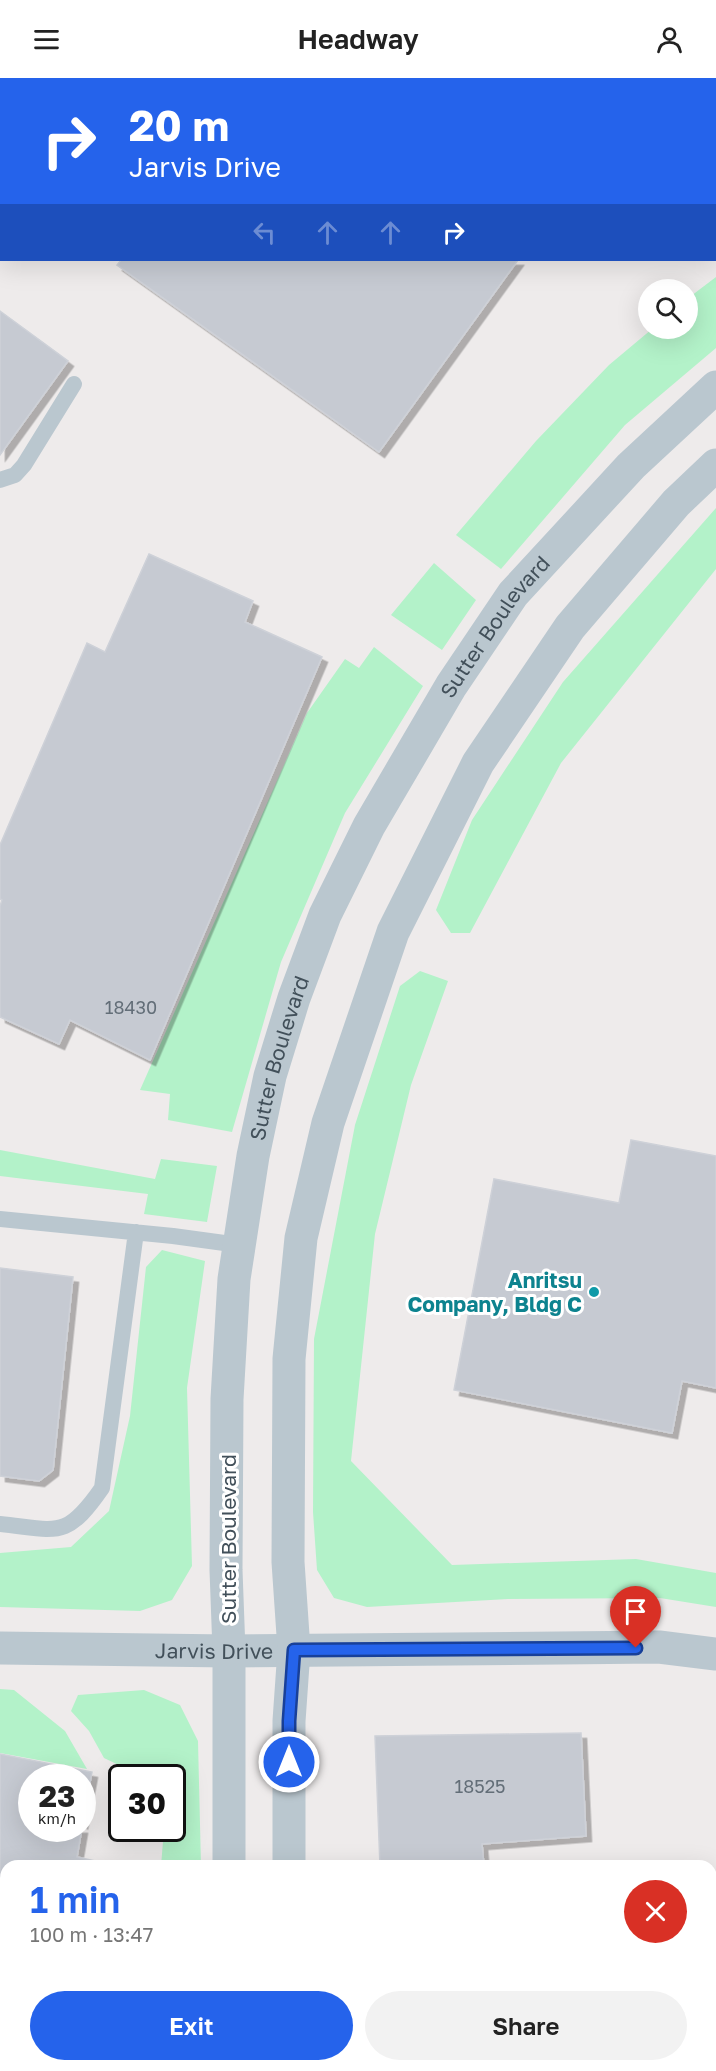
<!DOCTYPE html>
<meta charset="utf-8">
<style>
:root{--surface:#fff;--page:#f2f2f2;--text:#222;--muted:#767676;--accent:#2563eb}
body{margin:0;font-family:"Golos Text",sans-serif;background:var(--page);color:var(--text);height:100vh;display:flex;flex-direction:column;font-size:22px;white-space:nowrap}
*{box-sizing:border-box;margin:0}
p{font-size:20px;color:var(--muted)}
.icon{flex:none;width:33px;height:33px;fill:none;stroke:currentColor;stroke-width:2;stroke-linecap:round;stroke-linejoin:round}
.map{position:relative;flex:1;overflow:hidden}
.sheet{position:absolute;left:0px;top:1782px;width:717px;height:212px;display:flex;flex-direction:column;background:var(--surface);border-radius:18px 18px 0 0;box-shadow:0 6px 24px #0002}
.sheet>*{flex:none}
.top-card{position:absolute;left:0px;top:0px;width:717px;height:183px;box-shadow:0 6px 24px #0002;background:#2563eb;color:#fff;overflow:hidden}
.tools{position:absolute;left:638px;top:201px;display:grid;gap:12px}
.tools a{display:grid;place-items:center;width:60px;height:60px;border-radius:50%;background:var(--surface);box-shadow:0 6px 24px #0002;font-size:30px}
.speed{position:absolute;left:18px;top:1686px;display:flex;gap:12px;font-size:30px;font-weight:700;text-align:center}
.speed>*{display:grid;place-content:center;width:78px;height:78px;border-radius:50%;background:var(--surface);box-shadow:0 6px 24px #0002;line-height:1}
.speed small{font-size:15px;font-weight:400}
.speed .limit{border:3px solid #111;border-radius:9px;background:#fff;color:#111}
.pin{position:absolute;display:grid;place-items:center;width:51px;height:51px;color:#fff;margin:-62px -26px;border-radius:50% 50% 50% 0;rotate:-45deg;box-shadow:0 0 6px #0007}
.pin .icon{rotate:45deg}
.me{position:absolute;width:66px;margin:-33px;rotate:0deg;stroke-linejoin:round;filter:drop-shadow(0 0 4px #0008)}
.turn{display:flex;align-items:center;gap:21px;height:126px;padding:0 30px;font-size:27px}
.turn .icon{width:78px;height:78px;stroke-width:2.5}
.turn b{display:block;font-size:42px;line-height:51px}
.lanes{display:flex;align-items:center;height:57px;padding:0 30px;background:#0003;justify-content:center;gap:30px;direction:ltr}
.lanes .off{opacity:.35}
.round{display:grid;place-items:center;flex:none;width:63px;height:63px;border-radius:32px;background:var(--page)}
.headline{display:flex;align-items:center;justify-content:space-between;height:102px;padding:0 30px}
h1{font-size:36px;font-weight:600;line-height:45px;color:var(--accent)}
.action{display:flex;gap:12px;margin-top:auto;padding:12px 30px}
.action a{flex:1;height:69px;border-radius:36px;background:var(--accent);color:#fff;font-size:24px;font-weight:600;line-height:69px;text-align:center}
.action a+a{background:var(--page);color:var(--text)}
header{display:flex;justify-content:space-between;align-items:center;height:78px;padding:0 30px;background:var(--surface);font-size:27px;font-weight:600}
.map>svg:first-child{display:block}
.green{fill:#b3f2c9}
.building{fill:#c6cad2;stroke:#ced1d8;stroke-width:1.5;filter:url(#shadow)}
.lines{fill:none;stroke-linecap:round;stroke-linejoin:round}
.service{stroke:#bac7cf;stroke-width:16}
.minor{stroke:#bac7cf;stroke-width:33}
.route-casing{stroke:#184099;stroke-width:15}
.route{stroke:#2563eb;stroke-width:10}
.culture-dot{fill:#0f9aa8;stroke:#fff;stroke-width:2}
.labels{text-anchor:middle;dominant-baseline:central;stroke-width:6;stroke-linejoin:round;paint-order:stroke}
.number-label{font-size:18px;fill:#636e78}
.street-label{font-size:21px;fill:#42505a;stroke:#fff}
.culture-label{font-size:21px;font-weight:bold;fill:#0d838f;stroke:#fff;text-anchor:end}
</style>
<header><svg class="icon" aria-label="menu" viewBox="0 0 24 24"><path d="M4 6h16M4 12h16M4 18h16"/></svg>Headway<svg class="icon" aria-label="person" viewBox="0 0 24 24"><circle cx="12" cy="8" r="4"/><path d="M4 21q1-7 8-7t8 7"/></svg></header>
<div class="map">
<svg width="716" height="1993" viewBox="0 0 716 1993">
<defs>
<filter id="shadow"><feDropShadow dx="5.5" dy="5.5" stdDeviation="0" flood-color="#0004"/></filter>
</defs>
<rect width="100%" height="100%" fill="#eeebeb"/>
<path class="green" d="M716,199v71l-91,77 -124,144 -45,-34 80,-94 73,-76 43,-36 35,-1v-29z
M716,430v61l-155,194 -91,170h-19l-15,-23 36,-90 91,-138z
M434,485l42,37 -34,50 -51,-35z
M374,569l49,39 -78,127 -64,149 -49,170 -64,-12 2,-26 -30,-4 167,-377 38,-54 14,9z
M420,893l28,10 -37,104 -36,149 -24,227 101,104 184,-6 80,14v34l-56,-9 -152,1 -141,8 -33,-9 -17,-28 -4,-58 1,-173 41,-214 45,-139z
M0,1072l155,29 6,-20 56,7 -10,56 -63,-8 4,-20 -148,-18z
M162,1172l43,11 -18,127 5,178 -20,34 -32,11 -140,-4v-54l71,-6 38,-36 21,-95 16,-149z
M0,1611l14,1 51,41 22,38 -87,-16z
M144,1612l36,15 18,36 3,125h-40l3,-37 8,-1v-50l-28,-1 -40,-19 -15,-27 -18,-20 7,-16z
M141,1988h45v5h-46z"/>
<path class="building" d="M249,0h467v23v-21h-468z
M121,182h397l-139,192 -262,-187z
M0,233l68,50 -68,94z
M149,476l104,47 -8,21 77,35 -172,403 -80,-40 -11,24 -59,-27v-111l2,-6 -2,-1v-54l87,-202 18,9z
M631,1062l85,16v232l-34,-7 -10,52 -218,-43 40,-211 125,24z
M0,1190l73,9 -20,193 -14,11 -39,-5z
M581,1655l5,103 -104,8 2,22h-104l-5,-130z
M0,1676l92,18 -10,52v-46h-50v50h50l-5,29 41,9h-112v200h103l-1,5h-108z"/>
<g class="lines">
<path class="service" d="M23,0l2,2
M0,402l15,-5 9,-10 50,-81
M0,1141l173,17 66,9
M0,1446c58,6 66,16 102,-36l34,-256"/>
<g class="minor">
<path d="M43,2l2,-2"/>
<path d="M0,55l2,-2"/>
<path id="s1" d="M0,1570l229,3 430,-4 57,7"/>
<path id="s2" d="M229,1788v-215l-3,-81 1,-171 7,-120 19,-123 17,-80 24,-78 31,-83 44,-89 82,-140 62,-92 118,-128 85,-79"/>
<path d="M289,1788v-145l5,-71 -6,-88 1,-203 12,-121 27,-115 65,-191 85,-169 92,-136 106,-124 40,-38"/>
<path d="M226,1988l5,5"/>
<path d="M280,1993v-5"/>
</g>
</g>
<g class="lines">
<defs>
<path id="route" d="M289,1684v-41l5,-71 342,-2"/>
</defs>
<use href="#route" class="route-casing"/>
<use href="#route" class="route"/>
</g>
<circle class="culture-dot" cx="594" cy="1214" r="6"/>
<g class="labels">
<g class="number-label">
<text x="131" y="929">18430</text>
<text x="480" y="1708">18525</text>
</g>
<g class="street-label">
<text stroke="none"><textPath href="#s2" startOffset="1299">Sutter Boulevard</textPath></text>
<text stroke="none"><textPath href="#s2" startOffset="813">Sutter Boulevard</textPath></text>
<text transform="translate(228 1461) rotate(-90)">Sutter Boulevard</text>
<text stroke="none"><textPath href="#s1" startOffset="214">Jarvis Drive</textPath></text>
</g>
<g class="culture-label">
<text x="582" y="1202">Anritsu<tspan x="582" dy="24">Company, Bldg C</tspan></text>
</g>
</g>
</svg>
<div class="tools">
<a><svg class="icon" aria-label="search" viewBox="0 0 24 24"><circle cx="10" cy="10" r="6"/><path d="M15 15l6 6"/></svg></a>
</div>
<div class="speed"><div>23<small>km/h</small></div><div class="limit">30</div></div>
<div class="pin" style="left:636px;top:1570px;background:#d93025"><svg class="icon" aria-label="arrive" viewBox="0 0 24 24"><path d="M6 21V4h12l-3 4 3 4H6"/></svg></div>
<svg class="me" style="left:289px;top:1684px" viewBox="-20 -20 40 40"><circle r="17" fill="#2563eb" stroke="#fff" stroke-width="3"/><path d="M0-11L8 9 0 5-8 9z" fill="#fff"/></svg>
<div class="top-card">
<div class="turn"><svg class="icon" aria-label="right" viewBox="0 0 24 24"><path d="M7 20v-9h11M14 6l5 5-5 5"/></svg><div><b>20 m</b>Jarvis Drive</div></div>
<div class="lanes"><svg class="icon off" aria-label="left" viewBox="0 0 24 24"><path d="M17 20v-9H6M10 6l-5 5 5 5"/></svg><svg class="icon off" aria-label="ahead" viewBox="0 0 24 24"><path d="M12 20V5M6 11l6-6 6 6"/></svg><svg class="icon off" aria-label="ahead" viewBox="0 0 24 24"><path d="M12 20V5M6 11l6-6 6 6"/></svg><svg class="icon" aria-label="right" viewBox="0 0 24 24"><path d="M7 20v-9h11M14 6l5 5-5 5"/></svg></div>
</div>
<section class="sheet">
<div class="headline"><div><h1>1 min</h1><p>100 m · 13:47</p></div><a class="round" style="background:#d93025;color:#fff"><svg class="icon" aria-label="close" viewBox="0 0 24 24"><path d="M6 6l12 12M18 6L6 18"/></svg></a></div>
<div class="action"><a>Exit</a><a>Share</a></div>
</section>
</div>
